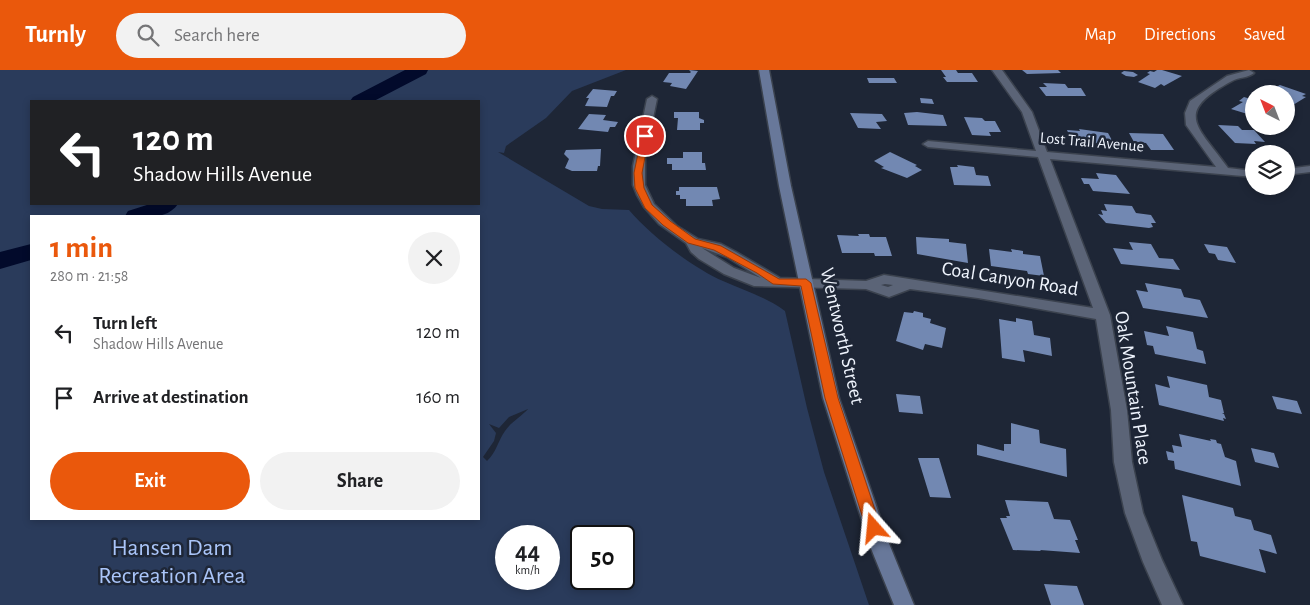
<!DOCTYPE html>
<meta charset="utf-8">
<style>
:root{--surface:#fff;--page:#f2f2f2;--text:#202124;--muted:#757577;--accent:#ea580c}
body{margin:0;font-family:"Alegreya Sans",sans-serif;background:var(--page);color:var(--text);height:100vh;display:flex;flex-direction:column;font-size:19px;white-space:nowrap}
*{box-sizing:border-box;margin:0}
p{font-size:16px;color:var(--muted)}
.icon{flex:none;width:28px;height:28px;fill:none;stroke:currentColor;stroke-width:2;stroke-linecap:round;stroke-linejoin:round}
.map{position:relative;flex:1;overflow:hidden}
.drawer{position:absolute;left:30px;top:145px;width:450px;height:305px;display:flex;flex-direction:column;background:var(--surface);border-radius:0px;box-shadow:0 2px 8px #0003}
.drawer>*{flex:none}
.top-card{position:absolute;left:30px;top:30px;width:450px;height:105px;border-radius:0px;box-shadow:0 2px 8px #0003;background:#202124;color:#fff;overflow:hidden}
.needle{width:32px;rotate:318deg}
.buttons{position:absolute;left:1245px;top:15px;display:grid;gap:10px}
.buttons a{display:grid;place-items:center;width:50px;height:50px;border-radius:50%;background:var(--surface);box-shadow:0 2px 8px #0003;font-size:25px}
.speed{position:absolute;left:495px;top:455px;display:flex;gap:10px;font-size:25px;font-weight:700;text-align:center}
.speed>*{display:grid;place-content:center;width:65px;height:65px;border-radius:50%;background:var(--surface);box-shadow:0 2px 8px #0003;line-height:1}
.speed small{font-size:12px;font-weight:400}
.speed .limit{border:2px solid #111;border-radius:8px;background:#fff;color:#111}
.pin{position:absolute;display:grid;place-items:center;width:42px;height:42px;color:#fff;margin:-21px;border:2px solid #fff;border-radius:50%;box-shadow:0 1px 5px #0007}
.me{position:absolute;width:55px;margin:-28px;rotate:342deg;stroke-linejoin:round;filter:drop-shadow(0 0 4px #0008)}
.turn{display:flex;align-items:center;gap:18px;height:105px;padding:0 20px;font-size:22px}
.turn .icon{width:65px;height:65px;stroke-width:2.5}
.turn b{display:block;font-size:35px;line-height:42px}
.round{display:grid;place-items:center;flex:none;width:52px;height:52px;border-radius:26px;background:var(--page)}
.headline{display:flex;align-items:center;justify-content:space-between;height:85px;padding:0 20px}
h1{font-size:30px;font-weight:600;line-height:38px;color:var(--accent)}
.button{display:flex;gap:10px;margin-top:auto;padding:10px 20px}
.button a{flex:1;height:58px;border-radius:30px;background:var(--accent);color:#fff;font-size:20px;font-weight:600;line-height:58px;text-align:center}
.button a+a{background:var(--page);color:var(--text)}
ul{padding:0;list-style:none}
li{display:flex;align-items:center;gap:15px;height:65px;padding:0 20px}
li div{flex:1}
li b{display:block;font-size:19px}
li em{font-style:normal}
header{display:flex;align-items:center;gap:30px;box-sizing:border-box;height:70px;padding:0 25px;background:var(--accent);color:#fff}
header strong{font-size:24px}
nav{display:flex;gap:28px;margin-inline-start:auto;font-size:18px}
.search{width:350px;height:45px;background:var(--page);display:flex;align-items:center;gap:12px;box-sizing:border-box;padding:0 18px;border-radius:28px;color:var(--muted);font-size:19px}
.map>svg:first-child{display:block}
.green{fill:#2a3b5b;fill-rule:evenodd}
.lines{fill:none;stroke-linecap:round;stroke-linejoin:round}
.river{fill:#020a2b;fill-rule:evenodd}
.building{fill:#7288b2}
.street-casing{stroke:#3b424e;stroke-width:3}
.secondary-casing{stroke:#3b424e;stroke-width:3}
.street{fill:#5b6477;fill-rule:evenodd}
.secondary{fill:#68789a;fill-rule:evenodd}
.route{fill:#ea580c;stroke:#983908}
.labels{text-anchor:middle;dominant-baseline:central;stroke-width:5;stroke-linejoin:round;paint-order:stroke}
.far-street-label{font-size:16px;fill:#f0f5fe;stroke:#1e2636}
.street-label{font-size:20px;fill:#f0f5fe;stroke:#1e2636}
.near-park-label{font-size:24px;fill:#aac5f9;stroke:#1e2636}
</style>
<header>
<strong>Turnly</strong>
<div class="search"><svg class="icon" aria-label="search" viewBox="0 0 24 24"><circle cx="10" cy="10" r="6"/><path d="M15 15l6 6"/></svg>Search here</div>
<nav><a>Map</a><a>Directions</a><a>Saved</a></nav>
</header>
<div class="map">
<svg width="1310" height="535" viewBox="0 0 1310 535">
<rect width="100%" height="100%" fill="#1e2636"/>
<path class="green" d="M0,0h626l-54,21 -26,27 -40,28 -2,7 -6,-1 91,54 13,3 27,1c21,25 64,58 94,71 22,10 43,16 62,30l22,97 17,64 45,133h-869zM479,31v103h-448v-103zM31,146h448v303h-448zM528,339c-6,7 -17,13 -23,22 -7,10 -9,22 -18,30l-4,-4 11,-16 2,-8 -7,-9 10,4 10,-11zM506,466h43v43h-43zM624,466v43h-43v-43z"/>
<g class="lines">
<path class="river" d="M405,0h23l-2,4 -52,27h-24l3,-4z
M150,134h28c-12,17 -35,13 -53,12l3,-5z
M31,174v16l-31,9v-17z"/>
</g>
<path class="building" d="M689,0l9,1 -12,18 -16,-3 2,-3 -9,-1 6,-9h21l1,-1z
M941,0h15l2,3h14l6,9h-31l-4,-5h3z
M1022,0h36l3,3 -34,1z
M1157,0h5l20,6 -18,10 -3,-2 -6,4 -17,-6 12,-8 -3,-1 3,-2 4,1z
M1124,1l9,1 5,3 -4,2 -8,-1 -5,-3z
M867,8h27l3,5h-28z
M1043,13l22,1 3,4h13l5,8h-40l-7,-9h8z
M1280,15l26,9 -4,2 4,1 -13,8 -7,-2v-9h-18l9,-5 -3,-1z
M593,19l24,2 -3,5h-3l-4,11 -22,-1 4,-8h-3z
M1244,27l10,3v16l-23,-7 12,-7 -4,-1z
M920,28l12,1 2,5 -13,-1z
M674,42h25v6l5,2v3h-4v7h-23l1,-12h-4z
M917,42l26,3 4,11 -39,-1 -4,-12z
M850,43l32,1 5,7 -11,1 5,7 -23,-1z
M589,44l17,1 -3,5 15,2 -3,5h-5l-2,5 -30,-3z
M964,47l18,1 3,3h10l6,11h-12l2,4 -19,-1z
M1218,55l20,1 4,4h12l11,12 -11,-1 2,3 -21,-1z
M1079,59l29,4 6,11 -42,-2 -5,-12 13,1z
M1129,63l34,1 11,16h-23l-5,-7 -12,-1z
M601,79l-1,17h-2l-1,5h-25l-7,-3 4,-9 -5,-5 2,-4z
M683,82h19v11h3l1,7h-34v-6h-5v-6h16z
M890,82l27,13 -2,1 7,4 -15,8 -26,-10 3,-1 -10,-6z
M957,95l17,2 2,8 12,1 3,10 -37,-1 -4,-18h8z
M1096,103l20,2 14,19 -37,-3 -4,-7h-5l-3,-6 18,1z
M679,117h38l3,12 -8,1 1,6h-27v-7h-6v-4h-4v-4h3z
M1104,134l28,2 4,7 15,2 5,8h-5l2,4 -4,1 -43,-5 -8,-9 5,1 -2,-5 6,1z
M858,164h11l1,3h16l6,19h-17l-1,-3h-32l-5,-18 22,1z
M916,167l33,2v3l17,2 2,19 -51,-9z
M1129,172l22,2 8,14 14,1 7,11 -59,-6 -8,-16 20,2z
M1204,174l23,3 9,16 -18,-3 -3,-6 -6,-1z
M989,179l23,3 -1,-3 12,2v3l17,2 4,20 -16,-2 -1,-3 -36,-5z
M1145,213l36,6 3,8 16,3 8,18 -65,-10 -7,-18 12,2z
M914,241l9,2v4l8,2 -1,4 16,5 -4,20 -17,-4 -2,6 -27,-9 8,-29 9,1z
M1016,248l16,3 2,14 16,3 2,18 -29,-6 2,12 -23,-4 -3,-39 17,3z
M1166,256l27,6 4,17 6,2 3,13 -51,-10 -2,-8 -6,-1 -3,-14 25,5z
M1167,306l40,9 2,12 12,3 3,13 -2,1h2l2,5 -3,-1 1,3 -65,-16 -4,-21 15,4z
M896,324l24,2 3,18 -24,-2z
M1272,326l25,5 5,13 -25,-5z
M1011,353l28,7 1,13 26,6 1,28 -90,-22v-11l27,7v-7h7z
M1179,364l32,7 -1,-2 6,1 1,3 4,1 4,13 11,4 5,25 -66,-17 -1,-8 -6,-1 -2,-9 8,2 -2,-8 10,2z
M1251,378l23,5 5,15 -24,-6z
M918,388h21l12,40 -21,-1z
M1182,425l51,13 2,8 16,4 3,10 17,5 6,19 -18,-5 7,24 -66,-17 -3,-14 -6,-1z
M1005,430l43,2 6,17 16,1 8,20h-3l5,13 -40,-3 1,1 -28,-1 -13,-32h7l-1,-2h4z
M1044,514l33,2 7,19h-33z"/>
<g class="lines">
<defs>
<path id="street" d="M992,0h10l30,42 15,40 169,15 -30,-42 -1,-12 5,-12 37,-25 22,-6 5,3c-6,5 -15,4 -22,8 -60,32 -34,45 -4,87l26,3v6l-204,-18 60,156 17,95 5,52 11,51 19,47 21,45h-21l-19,-43 -18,-49 -11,-51 -3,-52 -15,-91 -118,-21 -68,-9 -21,8 -23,-8 -112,-3 -30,-12 -25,-15 -8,-7 -5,-9 -27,-19 -15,-17 -7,-12 -4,-10v-19l14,-67 5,-3 5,3 -12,58v28l9,19 23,22 21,13 23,5 15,8 44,26 86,3 18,-6 209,33 -55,-151 -110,-10 -5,-3 5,-3 108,10 -14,-39zM702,178l25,9 34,21 -27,-10zM885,214l8,1 -5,2 -7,-2z
M1310,96v6l-24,3v-6z"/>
<path id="secondary" d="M759,0h10l22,116 48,212 51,148 24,59h-20l-24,-59 -47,-148 -44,-212z"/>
</defs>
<use href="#street" class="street-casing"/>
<use href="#secondary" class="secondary-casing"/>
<use href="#street" class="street"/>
<use href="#secondary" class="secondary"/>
</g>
<path class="route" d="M642,64l7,2 -7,37 2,15 8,17 18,16 25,18 26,7 58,33h27l5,4 27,115 43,130 -2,4 -5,2 -6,-2 -2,-4 -41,-130 -24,-112 -28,-2 -16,-11 -43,-23 -26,-7 -25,-18 -18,-17 -10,-20 -1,-15z"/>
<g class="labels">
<g class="far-street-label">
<text transform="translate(1092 72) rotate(5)">Lost Trail Avenue</text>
</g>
<g class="street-label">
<text transform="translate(1010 209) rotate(9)">Coal Canyon Road</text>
<text transform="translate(842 266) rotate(77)">Wentworth Street</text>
<text transform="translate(1133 318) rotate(81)">Oak Mountain Place</text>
</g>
<g class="near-park-label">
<text x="172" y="478">Hansen Dam<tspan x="172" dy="28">Recreation Area</tspan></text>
</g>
</g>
</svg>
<div class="buttons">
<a><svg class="needle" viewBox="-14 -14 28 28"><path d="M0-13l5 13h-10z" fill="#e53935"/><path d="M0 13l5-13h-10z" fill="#757577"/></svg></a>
<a><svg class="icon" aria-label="layers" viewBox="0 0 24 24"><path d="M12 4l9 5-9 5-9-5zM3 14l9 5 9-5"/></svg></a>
</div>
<div class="speed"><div>44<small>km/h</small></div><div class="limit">50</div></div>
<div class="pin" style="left:645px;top:66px;background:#d93025"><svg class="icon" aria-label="arrive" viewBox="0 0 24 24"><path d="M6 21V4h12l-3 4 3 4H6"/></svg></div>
<svg class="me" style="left:874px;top:458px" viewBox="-20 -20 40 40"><path d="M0-17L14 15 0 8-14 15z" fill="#ea580c" stroke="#fff" stroke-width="4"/></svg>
<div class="top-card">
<div class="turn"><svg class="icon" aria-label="left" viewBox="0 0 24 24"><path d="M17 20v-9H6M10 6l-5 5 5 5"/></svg><div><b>120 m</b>Shadow Hills Avenue</div></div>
</div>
<section class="drawer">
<div class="headline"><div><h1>1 min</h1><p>280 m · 21:58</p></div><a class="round"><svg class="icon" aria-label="close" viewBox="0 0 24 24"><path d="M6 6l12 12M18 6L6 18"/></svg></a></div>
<ul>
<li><svg class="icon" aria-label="left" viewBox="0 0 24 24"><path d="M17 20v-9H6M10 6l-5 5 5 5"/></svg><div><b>Turn left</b><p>Shadow Hills Avenue</p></div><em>120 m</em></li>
<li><svg class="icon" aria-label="arrive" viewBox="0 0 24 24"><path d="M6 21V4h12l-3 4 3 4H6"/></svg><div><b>Arrive at destination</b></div><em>160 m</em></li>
</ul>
<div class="button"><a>Exit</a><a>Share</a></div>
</section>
</div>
